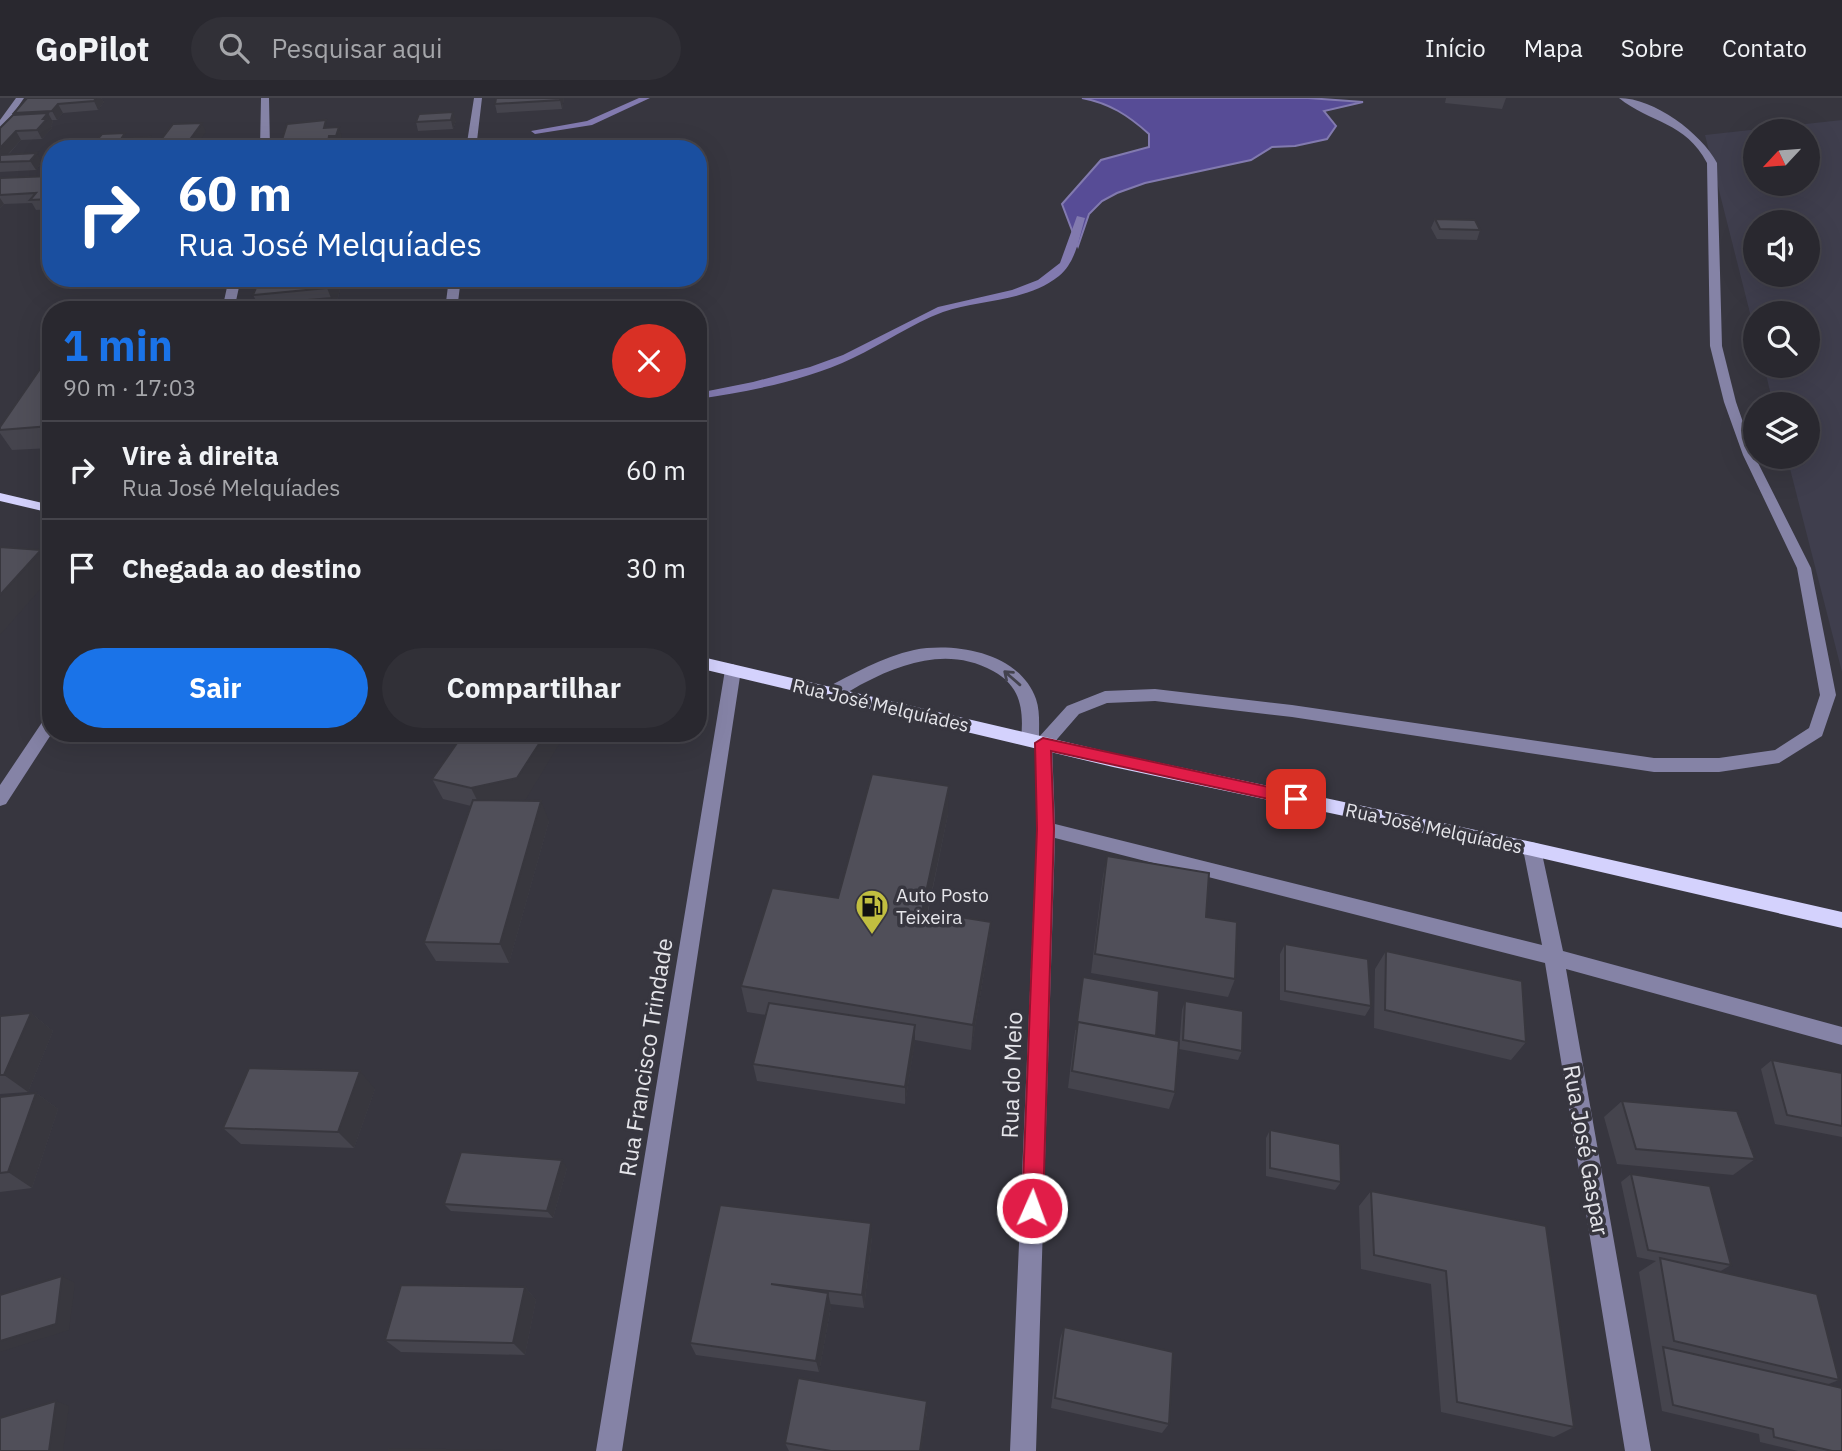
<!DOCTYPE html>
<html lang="pt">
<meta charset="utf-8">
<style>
:root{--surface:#29282f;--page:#313037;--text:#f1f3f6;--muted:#a5a6aa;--line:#45444b;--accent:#1a73e8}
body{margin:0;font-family:"IBM Plex Sans",sans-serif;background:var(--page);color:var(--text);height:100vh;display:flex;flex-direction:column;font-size:26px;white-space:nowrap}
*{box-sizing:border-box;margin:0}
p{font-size:23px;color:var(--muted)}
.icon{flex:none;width:38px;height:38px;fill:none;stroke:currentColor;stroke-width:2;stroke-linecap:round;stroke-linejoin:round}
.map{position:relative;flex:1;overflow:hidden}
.details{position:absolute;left:42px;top:203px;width:665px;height:441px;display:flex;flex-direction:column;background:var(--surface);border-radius:28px;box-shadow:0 7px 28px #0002,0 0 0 2px var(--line)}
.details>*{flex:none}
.top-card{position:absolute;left:42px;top:42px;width:665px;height:147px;border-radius:28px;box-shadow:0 7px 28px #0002,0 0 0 2px var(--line);background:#1a4fa0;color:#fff;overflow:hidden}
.needle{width:46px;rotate:244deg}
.fabs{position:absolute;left:1743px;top:21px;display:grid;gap:14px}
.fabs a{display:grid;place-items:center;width:77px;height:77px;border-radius:50%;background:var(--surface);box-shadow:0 7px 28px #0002,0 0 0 2px var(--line);font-size:35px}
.pin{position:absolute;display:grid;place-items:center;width:60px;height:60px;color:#fff;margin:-30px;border-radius:14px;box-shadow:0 4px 10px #0006}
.me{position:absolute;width:77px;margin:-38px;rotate:2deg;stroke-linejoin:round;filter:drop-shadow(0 0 5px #0008)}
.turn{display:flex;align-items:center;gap:24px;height:147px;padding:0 21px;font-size:32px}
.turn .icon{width:91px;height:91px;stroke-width:2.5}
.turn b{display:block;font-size:49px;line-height:60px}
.round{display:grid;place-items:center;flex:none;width:74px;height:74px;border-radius:37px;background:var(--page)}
.head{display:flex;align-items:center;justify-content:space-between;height:119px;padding:0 21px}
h1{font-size:42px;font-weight:700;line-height:52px;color:var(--accent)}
.button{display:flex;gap:14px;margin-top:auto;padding:14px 21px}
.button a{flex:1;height:80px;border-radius:42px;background:var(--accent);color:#fff;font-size:28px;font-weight:700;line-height:80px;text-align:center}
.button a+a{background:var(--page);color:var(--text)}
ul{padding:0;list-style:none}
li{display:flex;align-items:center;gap:21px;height:98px;padding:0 21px;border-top:2px solid var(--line)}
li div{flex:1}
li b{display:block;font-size:26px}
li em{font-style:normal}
header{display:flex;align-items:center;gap:42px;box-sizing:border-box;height:98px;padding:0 35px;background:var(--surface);border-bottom:2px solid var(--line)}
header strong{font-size:33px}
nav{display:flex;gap:38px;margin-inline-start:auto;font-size:24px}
.search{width:490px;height:63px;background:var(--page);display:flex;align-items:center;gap:18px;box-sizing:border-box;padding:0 24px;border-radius:38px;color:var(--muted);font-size:26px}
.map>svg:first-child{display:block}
.built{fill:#3f3e4d;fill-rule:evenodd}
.water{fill:#574c96;stroke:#827aaf;stroke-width:2}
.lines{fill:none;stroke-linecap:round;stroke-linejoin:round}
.stream{fill:#827aaf;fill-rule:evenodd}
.minor{fill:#8583a6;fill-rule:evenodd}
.major{fill:#d4d2fd;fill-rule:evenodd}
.wall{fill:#45444d}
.shaded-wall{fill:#38373e}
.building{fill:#504f59;stroke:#38373e;stroke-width:2}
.oneway{stroke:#43424e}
.route{fill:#e11d48;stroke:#92132f;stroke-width:2}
.labels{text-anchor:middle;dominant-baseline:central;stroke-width:7;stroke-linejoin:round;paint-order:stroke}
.street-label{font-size:19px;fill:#e5e5ea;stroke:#37363f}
.poi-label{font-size:19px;fill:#e5e5ea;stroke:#37363f;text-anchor:start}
.near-street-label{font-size:23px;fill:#e5e5ea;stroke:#37363f}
</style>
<header>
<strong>GoPilot</strong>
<div class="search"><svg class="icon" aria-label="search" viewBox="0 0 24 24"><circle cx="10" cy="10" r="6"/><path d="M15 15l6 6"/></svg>Pesquisar aqui</div>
<nav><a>Início</a><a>Mapa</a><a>Sobre</a><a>Contato</a></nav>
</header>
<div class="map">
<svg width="1842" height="1353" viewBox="0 0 1842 1353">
<rect width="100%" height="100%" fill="#37363f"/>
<path class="built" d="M1842,22v552l-55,-215h21v-53h-35l-9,-38h44v-53h-53v20l-50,-198zM1755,33h53v53h-53zM1755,124h53v53h-53z"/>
<path class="water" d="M1082,0h226l55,4 -39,9 12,15 -9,13 -32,7 -23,1 -21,13 -106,23 -28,10 -15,8 -13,13 -11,32 -16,-42 39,-44 48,-13v-13c-21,-19 -40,-31 -67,-36z"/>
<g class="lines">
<path class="stream" d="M639,0h11l-58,27 -57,9 -4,-3 56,-10z
M1077,118l8,2c-6,20 -9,44 -26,58 -32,26 -79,23 -116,36 -32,12 -60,32 -90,46 -48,23 -103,33 -155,41v-6l55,-11 57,-15 33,-12 95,-48 74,-17 26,-10 22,-17z"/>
<path class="minor" d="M16,0h8l-21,31 -3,1v-10z
M261,0h8l1,51h-10z
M474,0h8l-6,51h-10z
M1619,0c35,0 82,35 98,65l5,183 14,56 19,55 56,111 25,127 -14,41 -43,27 -60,9h-65l-362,-55 -137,-16 -48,2 -28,11 -27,31 3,79 487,121 -19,-96 2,-5 7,-2 7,2 2,5 22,102 279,76v18l-276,-76 85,482h-26l-80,-488 -490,-125 -19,613h-26l27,-622 -2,-84h-11l-3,-5c3,-30 0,-54 -28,-69 -43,-24 -89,-9 -129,12 -12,6 -27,18 -40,14l-2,-4 2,-4c29,-15 58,-32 90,-39 42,-8 106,3 122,49 4,12 3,25 3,38l28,-31 38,-15 50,-2 137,16 362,53h65l56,-8 34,-22 11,-33 -23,-127 -54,-113 -19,-53 -14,-56 -3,-183c-21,-41 -57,-40 -88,-65z
M229,180h12l-7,32h-12z
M449,180h12l-4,32h-12z
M733,566l8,6 -119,781h-26l129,-781z
M51,618l1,17 -46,71 -6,2v-21l45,-67z"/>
<path class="major" d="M0,395l51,12v8l-51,-12z
M698,558l415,97 419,89 310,70v16l-310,-72 -419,-89 -415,-99z"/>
</g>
<path class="wall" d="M27,0h74l3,4 -6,8 -35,3 -6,7h-5l1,2 -2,3 1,3 -10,11 -21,1 -12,14 33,8 -6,8 -36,2v-44l15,-13 -1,-2z
M496,0h68l-2,11 -65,4 -2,-9z
M1446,0h60l-4,11 -57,-6z
M419,16l37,7 -3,8 -35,2 -2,-9z
M51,78v33l-15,1 -4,-7 -28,1 -4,4v-30z
M1435,121l45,11 -3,10 -40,-1 -6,-11z
M258,180h80l3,7 -6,25h-79l2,-6 -5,-9 5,-13z
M51,255v95l-39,2 -12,-17v-6z
M432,681l94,20 -9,1 32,21 -40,142 -73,-2 -12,-19 47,-136 -28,-7z
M948,716l-20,98 63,10 -3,27 -17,101 -56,-10 -10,64 -148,-23 -4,-17 13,-49 -19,-3 -6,-26 97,-88z
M1107,758l99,61 29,62 -7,18 -137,-24 12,-97z
M1285,846l86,62 -6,10 -85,-16v-46z
M1386,853l140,91 -15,18 -137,-32 1,-59z
M1083,879l73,59 19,56 -6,17 -101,-21 6,-49z
M1185,903l57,50 -4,9 -59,-11 3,-39z
M31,915l22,18 -25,61 -28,2v-78z
M1772,962l70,13v64l-67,-13 -14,-55z
M375,991l-21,59 -113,-4 -18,-16z
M36,995l22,16 -26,79 -32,4v-95z
M1622,1003l133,58 -22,16 -116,-11 -13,-47z
M1270,1032l71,52 -6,8 -69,-14v-38z
M567,1070l-14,50 -102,-7 -7,-7z
M1631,1076l100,91 -12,7 120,108 -13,5 16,66h-44l-38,-9 -1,-8 -97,-23 -23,-139 17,-11 -19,-4 -16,-75z
M1371,1093l175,35 28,201 -20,10 -113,-25 -10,-128 -70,-15 -2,-63z
M872,1139l-8,71 -34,-4 1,2 -12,66 -123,-17 -6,-12z
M525,1189l11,13 -11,55 -124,-3 -16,-12z
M1064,1229l105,97 -7,9 -111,-25 9,-69z
M927,1313l-6,40h-132l-4,-8z"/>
<path class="shaded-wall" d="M96,0h5l3,4 -6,8 -4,-9z
M560,0h4l-2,11 -2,-9z
M58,6l5,9 -6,7 -5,-9z
M453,14l3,9 -3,8 -2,-9z
M48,15l5,9 -2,3 1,3 -10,11 -5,-9 6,-11z
M202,25l4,9 -12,17h-11z
M339,29l3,10 -2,8 -8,1v3h-5l2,-13z
M16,33l5,9 -20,22h-1v-14z
M150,39l5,10 -2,2h-12z
M37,55l5,9 -6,8 -6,-9z
M0,100l4,6 -4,4z
M330,180h8l3,7 -6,25h-8l4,-12 -4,-10z
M41,452l10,14v13l-51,58v-40z
M546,635h20l-40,66 -45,9 -10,-20z
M949,688l-1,28 -26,124v-27z
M541,703l8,20 -40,142 -9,-19z
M991,824l-3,27 -17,101 2,-25z
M31,915l22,18 -25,61 -24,-17z
M915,927v17l-10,62v-17z
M360,973l15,18 -21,59 -16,-16z
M36,995l22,16 -26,79 -24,-16z
M562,1062l5,8 -14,50 -6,-7z
M871,1125l1,14 -8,71 -2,-13z
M62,1178l13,7 -6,47 -69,22v-11z
M525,1189l11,13 -11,55 -12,-12z
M828,1195l3,13 -12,66 -3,-11z
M56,1303l13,5 -6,45h-14z
M927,1303v10l-6,40h-1z"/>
<path class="building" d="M27,0h69l-2,3 -36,3 -6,7 -38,2z
M496,0h64v2l-65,4z
M453,14l-2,8 -35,2 3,-8z
M48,15l-5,6h4l-10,11 -21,1 -16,17v-20l13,-13z
M326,22l-2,8 15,-1 -3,9h-7l-2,13h-51l1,-6 29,-3h-24l5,-16z
M202,25l-19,26h-29l19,-25z
M125,35l-4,6 29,-2 -9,12h-52l13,-15z
M90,45l-4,6h-20l4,-5z
M535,47l1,4h-29z
M37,55l-7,8 -30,1v-7z
M51,78v23l-21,1 6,-7 -36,2v-17z
M1435,121l40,1 5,10 -40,-1z
M260,180h70l-3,10 -74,7z
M331,200l-4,12h-71l2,-6z
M51,255l-1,73 -50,4v-3z
M0,449l41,3 -41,45z
M464,635h82l-29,45 -46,10 -39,-9z
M872,676l77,12 -27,125 69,11 -18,103 -232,-39 31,-98 66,10z
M473,702l68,1 -41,143 -76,-2z
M1107,758l102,17 -3,44 31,5 -2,57 -140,-25z
M1285,846l83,15 3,47 -86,-15z
M1386,853l136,30 4,61 -141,-32z
M1083,879l76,14 -3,45 -78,-14 -2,8z
M1185,903l58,10 -1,40 -59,-11z
M769,905l146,22 -10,62 -152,-23z
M31,915l-27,62h-4v-59z
M1078,924l101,19 -4,51 -103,-21z
M1772,962l70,13v53l-55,-11z
M249,970l111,3 -22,61 -115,-4z
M36,995l-28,79 -8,1v-76z
M1622,1003l115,10 18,48 -119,-10z
M1270,1032l70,14 1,38 -71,-14z
M461,1054l101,8 -15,51 -103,-7z
M1631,1076l79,12 21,79 -83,-15z
M1371,1093l175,35 28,201 -117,-25 -11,-131 -72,-16z
M720,1107l151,18 -9,72 -91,-11 57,9 -12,68 -126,-18z
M1660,1160l157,36 22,86 -165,-39z
M62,1178l-6,48 -56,17v-46z
M401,1187l124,2 -12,56 -128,-3z
M1064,1229l109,25 -4,72 -114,-26z
M1663,1249l179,41v63h-10l-58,-14 -1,-8 -100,-24z
M798,1280l129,23 -7,50h-89l-46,-8z
M56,1303l-7,50h-49v-33z
M389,1351l114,2h-114z"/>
<defs><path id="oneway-shaft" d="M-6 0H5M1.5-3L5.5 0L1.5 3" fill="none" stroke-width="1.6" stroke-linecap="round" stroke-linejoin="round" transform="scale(1.75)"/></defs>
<use class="oneway" href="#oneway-shaft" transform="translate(1012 580) rotate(-139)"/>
<path class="route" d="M1043,640l253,55 9,6 -9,6 -245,-54 3,78 -11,379 -3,7 -8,3 -7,-3 -3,-7 15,-379 -2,-86z"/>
<defs>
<symbol id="fuel-pin" viewBox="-11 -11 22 30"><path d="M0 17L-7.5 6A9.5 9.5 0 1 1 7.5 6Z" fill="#c1be40" stroke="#37363f"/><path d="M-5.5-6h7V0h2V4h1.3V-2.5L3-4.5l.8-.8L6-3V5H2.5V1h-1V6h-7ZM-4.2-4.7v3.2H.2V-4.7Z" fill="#111"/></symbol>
</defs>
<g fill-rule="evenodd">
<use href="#fuel-pin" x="853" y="789" width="38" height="52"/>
</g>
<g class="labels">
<g class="street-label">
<text transform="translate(881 607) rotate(13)">Rua José Melquíades</text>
<text transform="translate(1434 730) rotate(12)">Rua José Melquíades</text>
</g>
<g class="poi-label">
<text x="896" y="797">Auto Posto<tspan x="896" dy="22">Teixeira</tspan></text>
</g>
<g class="near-street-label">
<text transform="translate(645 959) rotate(-81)">Rua Francisco Trindade</text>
<text transform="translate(1011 977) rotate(-88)">Rua do Meio</text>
<text transform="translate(1587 1052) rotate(80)">Rua José Gaspar</text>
</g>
</g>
</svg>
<div class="fabs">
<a><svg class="needle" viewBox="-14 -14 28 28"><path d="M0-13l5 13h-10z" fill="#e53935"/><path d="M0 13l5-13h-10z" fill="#a5a6aa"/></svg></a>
<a><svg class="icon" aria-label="sound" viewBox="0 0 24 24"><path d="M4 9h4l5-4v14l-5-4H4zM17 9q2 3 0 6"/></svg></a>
<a><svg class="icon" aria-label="search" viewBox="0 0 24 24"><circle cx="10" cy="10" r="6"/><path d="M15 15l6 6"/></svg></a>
<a><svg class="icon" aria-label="layers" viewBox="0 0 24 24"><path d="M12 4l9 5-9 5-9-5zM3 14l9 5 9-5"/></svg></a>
</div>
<div class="pin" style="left:1296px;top:701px;background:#d93025"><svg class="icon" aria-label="arrive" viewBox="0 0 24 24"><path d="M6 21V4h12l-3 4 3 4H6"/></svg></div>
<svg class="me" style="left:1032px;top:1110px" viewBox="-20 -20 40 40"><circle r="17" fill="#e11d48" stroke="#fff" stroke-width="3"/><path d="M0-11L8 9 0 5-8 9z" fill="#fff"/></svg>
<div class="top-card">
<div class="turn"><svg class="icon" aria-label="right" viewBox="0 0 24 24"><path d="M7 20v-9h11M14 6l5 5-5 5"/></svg><div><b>60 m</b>Rua José Melquíades</div></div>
</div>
<section class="details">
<div class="head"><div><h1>1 min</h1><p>90 m · 17:03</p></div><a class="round" style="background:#d93025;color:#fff"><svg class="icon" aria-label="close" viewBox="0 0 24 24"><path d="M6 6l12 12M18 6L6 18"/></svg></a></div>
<ul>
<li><svg class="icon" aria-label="right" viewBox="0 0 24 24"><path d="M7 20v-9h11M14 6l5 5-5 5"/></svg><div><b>Vire à direita</b><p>Rua José Melquíades</p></div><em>60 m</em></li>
<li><svg class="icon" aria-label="arrive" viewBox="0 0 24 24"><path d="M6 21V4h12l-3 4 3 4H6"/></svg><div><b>Chegada ao destino</b></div><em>30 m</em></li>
</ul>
<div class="button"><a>Sair</a><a>Compartilhar</a></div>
</section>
</div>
